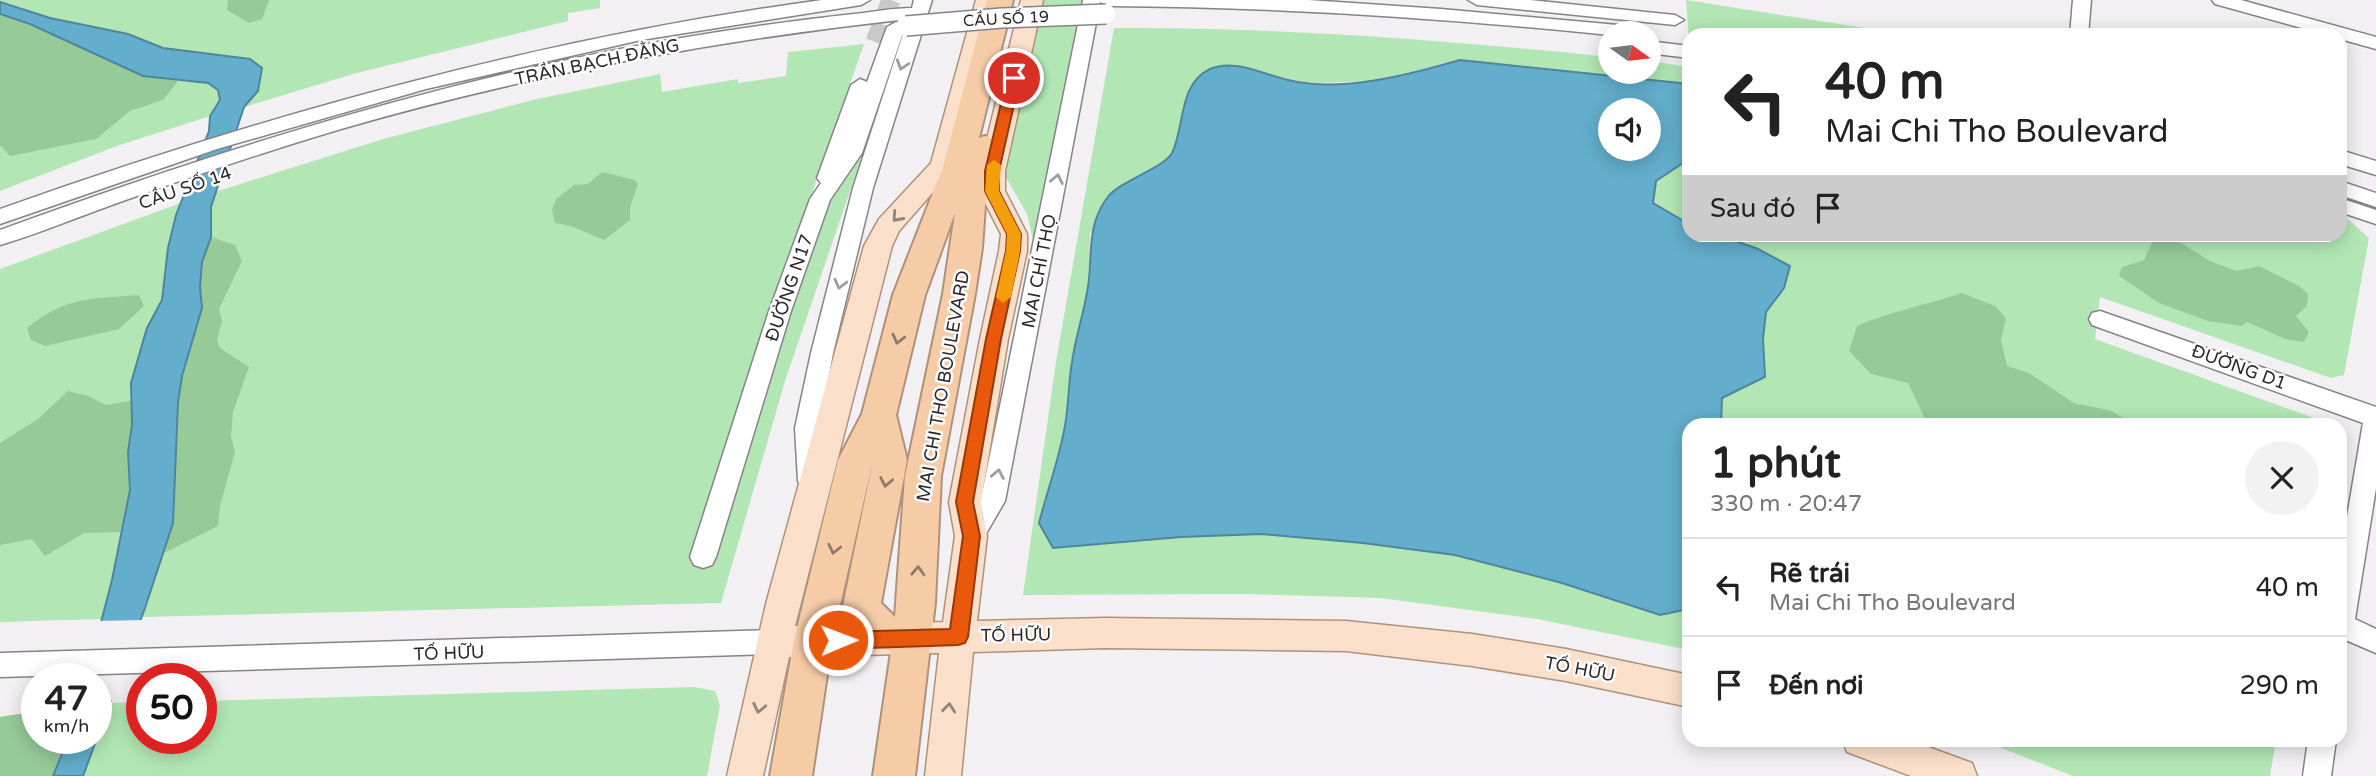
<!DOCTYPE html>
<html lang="vi">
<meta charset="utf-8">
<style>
:root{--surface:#fff;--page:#f2f2f2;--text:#222;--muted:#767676;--line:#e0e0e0}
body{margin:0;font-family:"Varela Round",sans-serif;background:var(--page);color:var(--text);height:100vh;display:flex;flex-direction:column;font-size:26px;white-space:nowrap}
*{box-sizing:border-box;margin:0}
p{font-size:23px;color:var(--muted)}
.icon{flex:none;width:38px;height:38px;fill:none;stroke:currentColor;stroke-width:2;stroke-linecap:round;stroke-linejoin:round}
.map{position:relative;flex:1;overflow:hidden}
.side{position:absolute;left:1682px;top:418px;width:665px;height:329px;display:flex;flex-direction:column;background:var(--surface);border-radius:21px;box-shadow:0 4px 18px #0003}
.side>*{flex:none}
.guide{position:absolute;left:1682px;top:28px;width:665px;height:214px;border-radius:21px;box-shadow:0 4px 18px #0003;background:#fff;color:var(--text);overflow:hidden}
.needle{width:46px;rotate:104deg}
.fabs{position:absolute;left:1598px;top:21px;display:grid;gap:14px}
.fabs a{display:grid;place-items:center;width:63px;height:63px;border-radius:50%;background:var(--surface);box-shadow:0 4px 18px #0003;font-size:35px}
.speed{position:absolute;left:21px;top:663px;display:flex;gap:14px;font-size:35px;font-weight:700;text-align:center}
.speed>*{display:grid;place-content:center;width:91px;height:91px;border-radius:50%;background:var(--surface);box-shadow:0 4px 18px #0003;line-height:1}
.speed small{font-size:18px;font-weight:400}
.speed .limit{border:10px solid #d22;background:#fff;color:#111}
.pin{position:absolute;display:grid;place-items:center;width:60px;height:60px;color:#fff;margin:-30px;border:4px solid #fff;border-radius:50%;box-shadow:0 2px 7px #0007}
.me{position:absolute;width:77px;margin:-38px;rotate:89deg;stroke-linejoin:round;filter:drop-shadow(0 0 5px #0008)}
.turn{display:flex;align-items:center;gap:24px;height:147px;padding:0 28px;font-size:32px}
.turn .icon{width:91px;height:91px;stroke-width:2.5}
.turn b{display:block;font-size:49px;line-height:60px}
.then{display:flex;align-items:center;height:66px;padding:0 28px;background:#0003;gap:14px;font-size:26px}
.round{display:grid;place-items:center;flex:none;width:74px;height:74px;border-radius:37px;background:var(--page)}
.summary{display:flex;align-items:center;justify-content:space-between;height:119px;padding:0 28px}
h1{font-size:42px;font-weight:700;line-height:52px}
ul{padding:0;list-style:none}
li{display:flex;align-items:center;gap:21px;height:98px;padding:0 28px;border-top:2px solid var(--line)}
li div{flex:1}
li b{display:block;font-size:26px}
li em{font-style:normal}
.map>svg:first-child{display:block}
.green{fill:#b2e7b5}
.forest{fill:#96ca99}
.water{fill:#62aecc;stroke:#51859b;stroke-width:2;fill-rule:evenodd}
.pier{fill:#f3f0f3}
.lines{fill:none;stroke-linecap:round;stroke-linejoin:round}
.minor-tunnel{stroke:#cac8ca;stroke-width:19;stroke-dasharray:19 10;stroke-linecap:butt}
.minor-casing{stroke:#868386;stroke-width:3}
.major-casing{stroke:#ae927b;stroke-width:3}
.highway-casing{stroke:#ae927b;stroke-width:4}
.minor{fill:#fff;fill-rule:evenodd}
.major{fill:#fae0ca;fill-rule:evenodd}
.highway{fill:#f6cca7;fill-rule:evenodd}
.minor-bridge-casing{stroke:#868386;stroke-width:22;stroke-linecap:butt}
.minor-bridge{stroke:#fff;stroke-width:19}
.oneway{stroke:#9e9d9e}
.oneway2{stroke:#918379}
.oneway3{stroke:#8f7968}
.route{fill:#ea580c;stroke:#983908;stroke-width:2}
.slow{fill:#f59e0b}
.labels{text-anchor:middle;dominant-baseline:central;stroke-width:5;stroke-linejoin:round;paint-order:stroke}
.far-street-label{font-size:16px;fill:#282628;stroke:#fffeff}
.street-label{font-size:18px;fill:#282628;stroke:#fffeff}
</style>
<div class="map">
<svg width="2376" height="776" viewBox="0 0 2376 776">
<rect width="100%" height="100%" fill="#f3f0f3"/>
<path class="green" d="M0,0h600v8l-32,5v8l-215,53 -109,33 14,-16 -38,-36 -57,-7 -65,-21 -48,-9 -50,-16z
M1041,0h44l-48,242 -4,-2 -6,-26 -27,-47z
M1686,0l224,35h-221v6z
M0,14l178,67 30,2 10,7 2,10 -10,16 -96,31 -114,44z
M1114,28c166,-1 331,12 496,29v15h38l1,-11 40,6v17l-229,-24 -87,21 -55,2 -28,-2 -40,-12 -20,-3 -48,42v18l-11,30 -63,40 -18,38 -1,46 -17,81 -8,70 -25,92 14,25 128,-11 80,-3 102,9 91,12 108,28 98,32 29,-6v41l-152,-31 -157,-21 -138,-4 -219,1 33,-233z
M864,44l-43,122 -127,396 131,-362 25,-37 11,-4 -76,222 -64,222 -579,14 11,-37 58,-343v-30l4,-15 168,-53 154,-40 123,-25 2,18 76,-13v4l48,-7 2,-24z
M1689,159v65l-36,-21 3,-22z
M181,203l-5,12 -14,85 -15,28 -16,55 -1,107 -18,90 -11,39 -101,3v-353z
M2340,217l9,3 20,18 -25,137 -13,3 -231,-81 -5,42 227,82 4,4h-605l1,-27 43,-21 -2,-38 3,-27 18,-24 -28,-40 -39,-13 623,-1z
M694,687l21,4 5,14 -13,71h-624l28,-73 31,-1v36h59v-37z
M1981,740h295l-6,36h-197z"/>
<path class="forest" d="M228,0h41l-7,19 -13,4 -22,-13z
M0,15l30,9 113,52 35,5 -15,19 -33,11 -34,28 -86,17 -10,-11z
M602,172l33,8 3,4 -8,23v13l-26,20c-20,-8 -28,-14 -49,-17l-3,-13 4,-11 18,-14 14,-1z
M211,237l24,8 7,16 -23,48 3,12 -5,19 3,8 29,19 -16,45 -2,24 4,16 -15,54 -2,20 -56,28 11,-31 5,-121 4,-26 20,-68 -2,-21 2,-25z
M2153,241h25l32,20 27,10 22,-5 40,20 9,8 -1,12 -11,10 13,16 -5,10 -19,-3 -38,-17 -5,4 -34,-5 -49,-18 -40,-27 3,-9 22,-7z
M1962,293l33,13 11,12 -5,22 6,26 22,7 45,30 38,8 22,14h-206l-20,-42 -37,-9 -22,-23 8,-25c34,-15 70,-21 105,-33z
M139,295l5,11 -25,23 -74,17 -14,-6 -4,-12c39,-32 65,-29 112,-33z
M68,391l20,5 18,9 25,-4 1,24 -4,27 2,38 -8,42 -38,1 -39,23 -13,-17 -32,6v-102l38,-24z
M37,711v27l31,1 -15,37h-53v-59z"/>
<path class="water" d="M0,2l50,16 78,16 35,14 87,11 12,9 -4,23 -14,16 -33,100v30l-9,25 -2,25 2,21 -20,68 -4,26 -5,121 -28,85 -62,168h-30l15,-37 28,-1 4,-112 12,-46 18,-90 -2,-38 4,-27 -1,-42 16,-55 15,-28 6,-52 8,-33 33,-84 1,-15 10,-16 -2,-10 -10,-7 -65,-7 -113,-52 -30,-10z
M1460,60l229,24v75l-33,22 -3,22 36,21v10l28,1 39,13 34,18 -6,22 -18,24 -3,27 2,38 -43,21 -1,27h-32v184l-29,6 -98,-32 -107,-28 -92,-12 -102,-9 -80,3 -128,11 -14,-25c8,-31 19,-61 25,-92 5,-23 4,-46 8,-69 4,-28 14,-55 17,-83 3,-30 -1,-55 18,-81 12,-17 57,-30 65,-45 13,-26 6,-69 38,-84 24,-11 55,6 78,11 53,13 120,-5 172,-20zM1610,110h38v39h-38z"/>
<path class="pier" d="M144,620l-28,80h-20v-21h-10l11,-58z"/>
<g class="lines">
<path class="minor-tunnel" d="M875,42l16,-42"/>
<defs>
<path id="minor" d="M822,0h48l-9,5 -220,35 -215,49 -209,60 -217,75v-15c268,-95 540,-171 822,-209z
M914,0h18l-59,188 -40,165 -14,75 3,53 -4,7 -8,3 -8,-3 -4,-7 -3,-53 16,-75 42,-165 55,-169c-192,21 -380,56 -567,110 -74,22 -148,47 -221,73 -40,14 -79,31 -120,43v-15c233,-85 472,-160 718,-198 45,-7 90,-13 136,-18 19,-2 39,-6 58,-6z
M1083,0h225l133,9 199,18 9,6h-39v2c-167,-17 -334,-28 -502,-29l-8,-4 -95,499 -25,43 -9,3 -9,-3 -3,-8 22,-37z
M1468,0h62l145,15 9,5 -9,5 -198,-20z
M2073,0h18l-3,35h-18z
M2212,0h29l135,37v12l-36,-10v-4h-13l-112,-31z
M896,22l9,5 -43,126 -32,47 -40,114 -74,243 -4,8 -9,3 -9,-3 -4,-8 78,-243 42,-115 11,-16 -4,-5 34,-93 9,-6 7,3 20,-55z
M1648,41l41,5v12l-41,-5z
M2340,150l36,11v14l-36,-11z
M2340,181l36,12v14l-36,-12z
M2340,198l36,12v14l-36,-12z
M2100,311l276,96v81l-21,131 21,10v24l-28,-12 -8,3v-86l23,-135 -271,-98 -3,-6 3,-6z
M774,630l9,4 4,8 -4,8 -9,4 -774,23v-24z
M2308,740h28l-5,36h-28z"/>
<path id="major" d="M976,0h22l-42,166 -57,65 -7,15 -97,380 148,-4 12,-86 -6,-34 31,-163 19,-88 2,-17 -22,-43v-20l42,-171h22l-38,171v20l22,43v17l-19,88 -27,163 6,34 -10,85 128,-3 241,3 126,13 94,15 123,26v32l-123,-26 -94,-15 -126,-15 -241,-3 -132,4 -12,124h-36l14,-123 -150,4 -26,119h-36l39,-172 98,-358 15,-27 52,-56z
M1842,740h67l63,23 5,13h-66l-64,-24z"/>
<path id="highway" d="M987,0h26l-34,138 6,-2 10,3 4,7 -14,60 -3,42 -7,46 -34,182 -6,127 -20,173h-42l18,-124 -27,-15 -21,-31 30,-146 -41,181 -20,135h-42l24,-135 44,-181 24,-46 31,-119 50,-128zM955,213l-12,81 -38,182 -10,141 -14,-14 26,-143 -11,-45 29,-120z"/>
</defs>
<use href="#minor" class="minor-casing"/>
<use href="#major" class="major-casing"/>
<use href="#highway" class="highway-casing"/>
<use href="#minor" class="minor"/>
<use href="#major" class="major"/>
<use href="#highway" class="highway"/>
<defs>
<path id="minor-bridge" d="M906,26l96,-8 104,-4"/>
</defs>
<use href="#minor-bridge" class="minor-bridge-casing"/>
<use href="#minor-bridge" class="minor-bridge"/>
</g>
<defs><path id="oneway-chevron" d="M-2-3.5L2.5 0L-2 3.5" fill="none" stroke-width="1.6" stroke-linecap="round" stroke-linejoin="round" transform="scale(1.75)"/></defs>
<g class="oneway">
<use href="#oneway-chevron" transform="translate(902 65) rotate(108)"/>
<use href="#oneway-chevron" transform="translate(1057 179) rotate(-79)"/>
<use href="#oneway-chevron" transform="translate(840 284) rotate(104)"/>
<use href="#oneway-chevron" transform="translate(998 474) rotate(-79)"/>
</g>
<g class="oneway2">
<use href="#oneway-chevron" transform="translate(897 217) rotate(132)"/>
<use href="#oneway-chevron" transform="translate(759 708) rotate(102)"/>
<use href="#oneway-chevron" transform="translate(949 708) rotate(-84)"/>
</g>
<g class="oneway3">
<use href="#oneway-chevron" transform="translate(898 339) rotate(104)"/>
<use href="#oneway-chevron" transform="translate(886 482) rotate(101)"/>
<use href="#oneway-chevron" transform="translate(834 549) rotate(103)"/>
<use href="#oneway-chevron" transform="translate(918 571) rotate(-87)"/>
</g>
<path class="route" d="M1014,73l6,5 -21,93v20l22,43 -1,17 -19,88 -28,163 7,34 -12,101 -3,6 -7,2 -120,4 -7,-3 -2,-6 2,-5 7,-3 112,-3 13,-93 -7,-34 30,-163 20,-88 1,-17 -22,-43v-20l22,-93z"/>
<path class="slow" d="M994,160l7,5 -2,26 22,43 -1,17 -9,46 -8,6 -7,-6 10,-46 1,-17 -22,-43 2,-26z"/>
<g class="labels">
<g class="far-street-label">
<text transform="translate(1006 19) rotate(-3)">CẦU SỐ 19</text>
</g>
<g class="street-label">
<text transform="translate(597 62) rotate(-12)">TRẦN BẠCH ĐẰNG</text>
<text transform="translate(185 188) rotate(-19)">CẦU SỐ 14</text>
<text transform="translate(1039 271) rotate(-79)">MAI CHÍ THỌ</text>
<text transform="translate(789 288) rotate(-71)">ĐƯỜNG N17</text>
<text transform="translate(2239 367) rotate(20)">ĐƯỜNG D1</text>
<text transform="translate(943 386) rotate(-80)">MAI CHI THO BOULEVARD</text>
<text transform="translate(1016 635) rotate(-1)">TỐ HỮU</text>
<text transform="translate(449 653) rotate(-2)">TỐ HỮU</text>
<text transform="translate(1580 669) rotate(11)">TỐ HỮU</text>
</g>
</g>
</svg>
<div class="fabs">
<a><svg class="needle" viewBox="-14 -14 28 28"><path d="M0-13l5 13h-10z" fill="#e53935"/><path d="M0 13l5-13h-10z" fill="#767676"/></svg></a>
<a><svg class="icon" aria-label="sound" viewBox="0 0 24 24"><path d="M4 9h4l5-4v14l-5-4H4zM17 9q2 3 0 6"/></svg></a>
</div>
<div class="speed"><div>47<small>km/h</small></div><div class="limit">50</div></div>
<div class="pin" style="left:1014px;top:78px;background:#d93025"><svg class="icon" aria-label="arrive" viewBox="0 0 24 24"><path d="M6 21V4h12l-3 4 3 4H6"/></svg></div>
<svg class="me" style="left:838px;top:640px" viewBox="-20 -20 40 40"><circle r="17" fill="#ea580c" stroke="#fff" stroke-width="3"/><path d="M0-11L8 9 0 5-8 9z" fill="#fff"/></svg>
<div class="guide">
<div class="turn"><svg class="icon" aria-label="left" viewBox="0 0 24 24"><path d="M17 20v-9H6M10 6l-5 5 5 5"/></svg><div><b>40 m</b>Mai Chi Tho Boulevard</div></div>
<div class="then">Sau đó<svg class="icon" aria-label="arrive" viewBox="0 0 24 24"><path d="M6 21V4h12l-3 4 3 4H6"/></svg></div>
</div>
<section class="side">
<div class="summary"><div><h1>1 phút</h1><p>330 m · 20:47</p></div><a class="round"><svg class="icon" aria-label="close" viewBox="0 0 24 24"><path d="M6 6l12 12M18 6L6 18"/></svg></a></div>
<ul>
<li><svg class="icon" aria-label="left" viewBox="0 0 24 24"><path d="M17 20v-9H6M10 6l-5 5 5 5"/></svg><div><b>Rẽ trái</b><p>Mai Chi Tho Boulevard</p></div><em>40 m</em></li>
<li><svg class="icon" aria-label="arrive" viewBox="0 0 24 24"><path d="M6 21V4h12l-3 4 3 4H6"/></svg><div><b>Đến nơi</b></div><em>290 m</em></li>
</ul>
</section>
</div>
